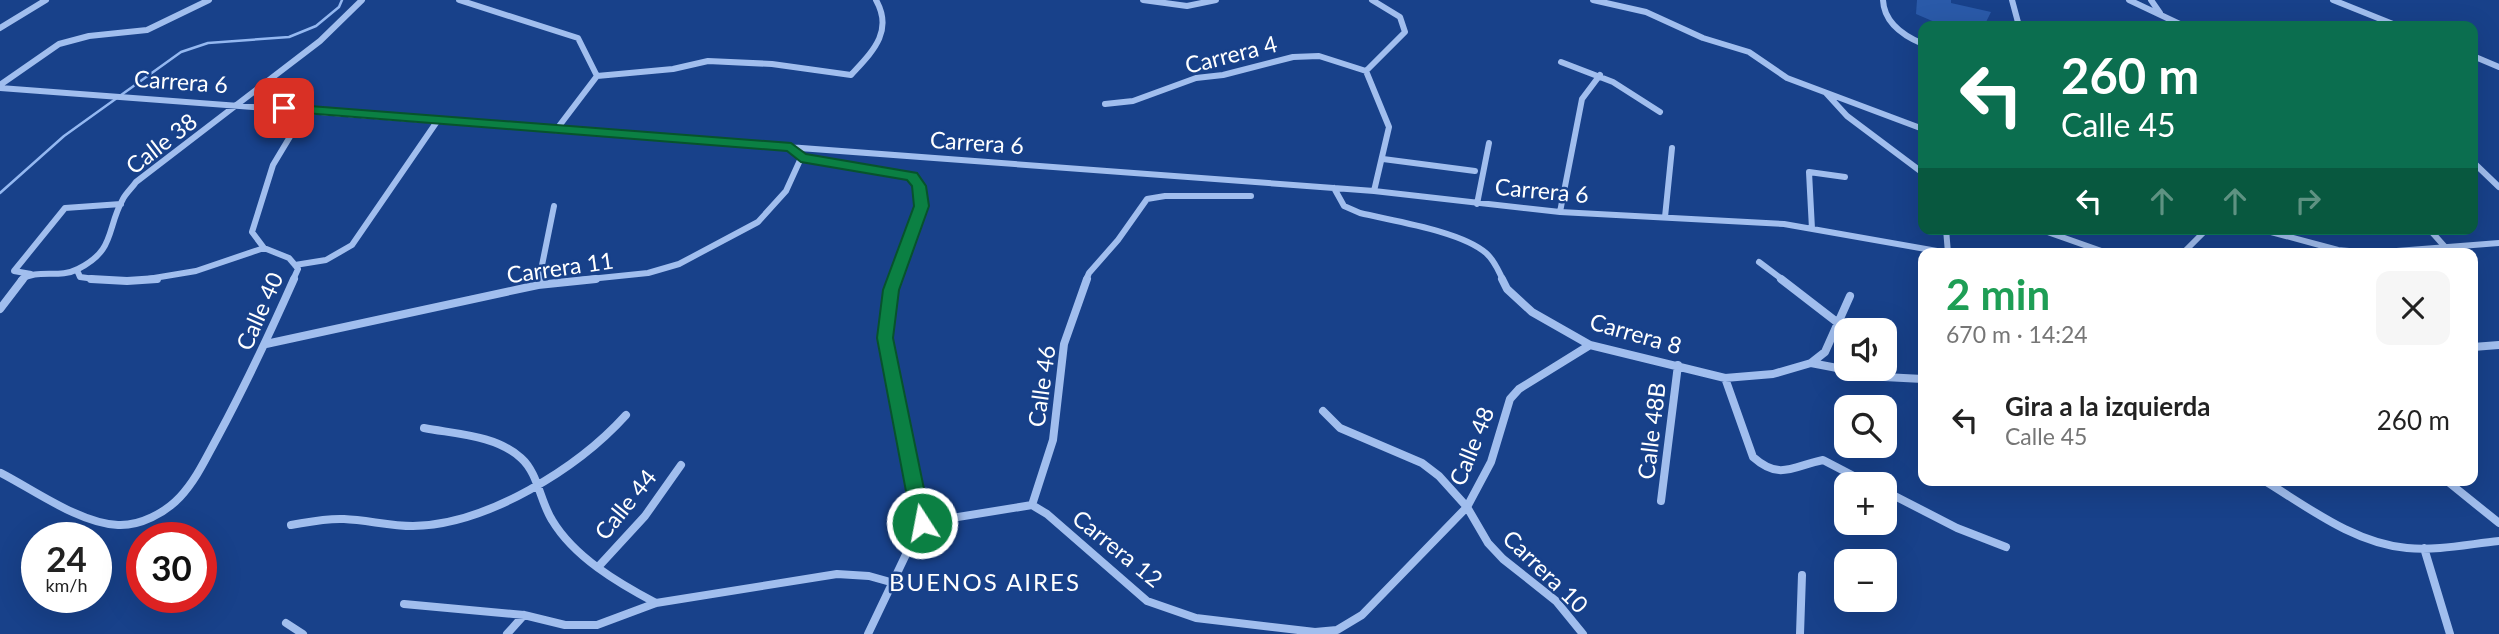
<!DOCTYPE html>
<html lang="es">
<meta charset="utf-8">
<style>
:root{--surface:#fff;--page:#f6f6f6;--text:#222;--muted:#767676}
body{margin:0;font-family:Lato,sans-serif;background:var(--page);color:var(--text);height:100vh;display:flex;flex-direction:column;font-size:26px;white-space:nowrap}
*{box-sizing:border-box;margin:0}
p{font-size:23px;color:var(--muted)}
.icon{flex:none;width:38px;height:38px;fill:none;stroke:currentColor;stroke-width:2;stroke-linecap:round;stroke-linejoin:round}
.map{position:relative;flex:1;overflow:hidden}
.panel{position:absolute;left:1918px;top:248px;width:560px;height:238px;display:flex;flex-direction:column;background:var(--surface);border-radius:14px;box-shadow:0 7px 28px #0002}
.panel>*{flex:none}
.top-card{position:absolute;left:1918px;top:21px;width:560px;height:214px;border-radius:14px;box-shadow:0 7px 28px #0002;background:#0b6e4f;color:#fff;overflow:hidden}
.tools{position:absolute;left:1834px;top:318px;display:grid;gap:14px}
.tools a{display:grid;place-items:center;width:63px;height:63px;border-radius:14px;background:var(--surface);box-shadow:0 7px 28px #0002;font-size:35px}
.speed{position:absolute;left:21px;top:522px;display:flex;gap:14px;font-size:35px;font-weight:700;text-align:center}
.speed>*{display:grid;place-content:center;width:91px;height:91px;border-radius:50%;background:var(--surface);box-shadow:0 7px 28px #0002;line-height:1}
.speed small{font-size:18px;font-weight:400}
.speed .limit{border:10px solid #d22;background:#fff;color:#111}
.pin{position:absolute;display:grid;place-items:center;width:60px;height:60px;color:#fff;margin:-30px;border-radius:14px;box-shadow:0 4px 10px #0006}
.me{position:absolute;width:77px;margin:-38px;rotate:349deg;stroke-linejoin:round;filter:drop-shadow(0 0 5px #0008)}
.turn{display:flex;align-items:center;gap:24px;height:147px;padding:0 28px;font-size:32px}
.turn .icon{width:91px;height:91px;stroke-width:2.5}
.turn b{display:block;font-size:49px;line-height:60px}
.lanes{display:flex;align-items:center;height:66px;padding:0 28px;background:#0003;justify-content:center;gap:35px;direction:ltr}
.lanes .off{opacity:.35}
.round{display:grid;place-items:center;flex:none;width:74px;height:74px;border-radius:14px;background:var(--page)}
.head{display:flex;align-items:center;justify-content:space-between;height:119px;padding:0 28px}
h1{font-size:42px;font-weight:700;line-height:52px;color:#1e9e55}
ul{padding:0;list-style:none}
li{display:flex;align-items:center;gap:21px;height:105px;padding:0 28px}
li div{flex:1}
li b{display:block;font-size:26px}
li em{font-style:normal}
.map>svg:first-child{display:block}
.green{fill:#2a5aa9}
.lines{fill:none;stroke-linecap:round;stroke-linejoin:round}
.stream{stroke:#94b8f1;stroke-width:2.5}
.street-far1{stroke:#a1beee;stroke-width:6}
.street{stroke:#a1beee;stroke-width:8}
.route{fill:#0b8043;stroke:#07532c;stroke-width:2}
.labels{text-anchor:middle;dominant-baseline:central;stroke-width:5;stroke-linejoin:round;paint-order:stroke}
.street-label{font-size:23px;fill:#fff;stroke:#18418a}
.neighbourhood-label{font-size:24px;letter-spacing:2px;fill:#fff;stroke:#18418a}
</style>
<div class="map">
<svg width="2499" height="634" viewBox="0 0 2499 634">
<rect width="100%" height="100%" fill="#18418a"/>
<path class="green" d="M1917,0h34v3l40,9 -7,14h-40l-28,-12z"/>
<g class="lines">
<path class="stream" d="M0,193l64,-57 117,-84 27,-9 81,-6 27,-11 23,-19 3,-7"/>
<path class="street-far1" d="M459,0l119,38 19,38 76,-7 35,-8 64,3 79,11c21,-23 43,-43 25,-75
M1143,0l44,6 29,-6
M1372,0l28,17 5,15 -39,39 23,56 -15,64
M1593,0l53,12 57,26 46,14 38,26 136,51
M1883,0c1,23 21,36 40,44
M2012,0l7,26
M2129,0l55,26
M2151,0l9,13
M2333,0l65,26
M0,28l46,-28
M2473,56l26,11
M1561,62l52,20 47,30
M0,85l59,-41 30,-8 58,-6 62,-30
M0,88l1374,103 186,21 224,12 170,30
M1826,93l21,23 76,57
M1105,104l28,-3 63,-23 27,-3 70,-18 26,-1 47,15
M556,130l41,-54
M801,158l111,19 3,3 7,26 -27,74
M1383,159l92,12
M2473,162l26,25
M1334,188l10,18 16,7c33,8 101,18 126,40 9,8 12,17 17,27
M1477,204l12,-61
M1560,212l22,-113 18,-24
M1665,217l7,-69
M1812,229l-3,-57 36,5
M1946,229l2,24
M2039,229l71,25
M2260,229l78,21 33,3 128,-10
M2429,229l17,19
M2178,254l6,-2 23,-23
M1759,262l24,18
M295,265l31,-5 26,-15 86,-125
M295,265l-6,-7 -25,-10 -12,-16 21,-67 33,-55
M77,270l3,7 22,3
M31,274l-17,-3 51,-63 56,-4
M21,280c16,-12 38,-1 57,-11 38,-19 28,-40 45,-70 3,-6 9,-11 13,-17l184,-141 42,-41
M142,280l54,-9 68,-23
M293,280l5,-11 -3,-4
M539,280l15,-74
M580,280l68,-7 31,-9 79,-42 28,-31 15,-33 -10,-11
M1086,280l3,-7 29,-33 29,-41 18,-3h86"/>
<path class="street" d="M91,279l36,2 30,-2
M1502,279l5,10 25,23 58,33 135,33 48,-4 38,-11 14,-11 25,-56
M1781,279l57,44
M538,285l1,-6
M0,309l23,-30
M266,344l272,-59 58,-6
M2473,347l26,-2
M1811,363l73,14 39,2
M1725,378l28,79c27,24 40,9 70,3l48,25
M1323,411l17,17 82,35 17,13 28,31 21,36 15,16 53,42 27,33
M424,428c31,6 72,7 97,30 17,15 19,43 31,62 22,37 66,63 104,83
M1,473c33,17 80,51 117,52 22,1 47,-12 62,-28 16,-17 26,-39 37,-59 28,-52 53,-105 77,-159
M2265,481c44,27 89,62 142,67 30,3 62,-4 92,-7
M2447,481l52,42
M1885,491l72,37 49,19
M1661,501l17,-136
M1032,505l21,-65 11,-96 23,-65
M921,523l111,-18 15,9 100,87 49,17 119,14 22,-2 25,-15 105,-108 24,-45 19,-63 9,-10 71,-44
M291,525c18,-3 35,-7 53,-6 23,1 46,7 69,7 74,-1 165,-58 213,-111
M2424,548l26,86
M599,566l46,-50 36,-51
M404,604l120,11 41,10h32l59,-22 181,-29 32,2 25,7
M286,623l17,11
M507,634l17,-19
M868,634l53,-111 -36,-185 6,-48 4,-11
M1800,634l2,-59"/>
</g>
<path class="route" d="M284,104l507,39 15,11 111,19 9,13 3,20 -30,84 -6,48 38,185 -3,5 -6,3 -7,-3 -3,-5 -35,-185 6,-48 31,-84 -2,-20 -5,-6 -106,-18 -14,-11 -508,-40v-6z"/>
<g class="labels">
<g class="street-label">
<text transform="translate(1231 54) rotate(-14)">Carrera 4</text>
<text transform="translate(181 81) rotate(4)">Carrera 6</text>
<text transform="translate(977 142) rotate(4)">Carrera 6</text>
<text transform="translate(161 143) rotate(-38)">Calle 38</text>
<text transform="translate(1542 190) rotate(5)">Carrera 6</text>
<text transform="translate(560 267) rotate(-8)">Carrera 11</text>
<text transform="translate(259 311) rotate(-66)">Calle 40</text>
<text transform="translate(1636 333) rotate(16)">Carrera 8</text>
<text transform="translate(1041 386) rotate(-82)">Calle 46</text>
<text transform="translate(1651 431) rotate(-83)">Calle 48B</text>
<text transform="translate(1471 446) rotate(-68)">Calle 48</text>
<text transform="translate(625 504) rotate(-51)">Calle 44</text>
<text transform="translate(1118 548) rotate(39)">Carrera 12</text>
<text transform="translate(1546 571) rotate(44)">Carrera 10</text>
</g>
<g class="neighbourhood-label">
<text x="985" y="581">BUENOS AIRES</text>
</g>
</g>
</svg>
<div class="tools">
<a><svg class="icon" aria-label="sound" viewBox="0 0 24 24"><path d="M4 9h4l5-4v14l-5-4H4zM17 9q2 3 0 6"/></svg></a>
<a><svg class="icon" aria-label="search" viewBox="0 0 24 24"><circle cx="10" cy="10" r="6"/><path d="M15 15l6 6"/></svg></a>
<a>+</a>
<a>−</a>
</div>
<div class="speed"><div>24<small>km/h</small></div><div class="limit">30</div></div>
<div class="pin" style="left:284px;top:108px;background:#d93025"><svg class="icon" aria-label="arrive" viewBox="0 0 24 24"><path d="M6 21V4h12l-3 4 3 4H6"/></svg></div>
<svg class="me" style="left:922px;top:523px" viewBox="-20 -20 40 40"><circle r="17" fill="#0b8043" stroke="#fff" stroke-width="3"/><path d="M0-11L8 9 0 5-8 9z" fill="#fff"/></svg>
<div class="top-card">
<div class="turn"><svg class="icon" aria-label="left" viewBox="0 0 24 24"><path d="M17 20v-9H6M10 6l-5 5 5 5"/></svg><div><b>260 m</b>Calle 45</div></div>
<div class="lanes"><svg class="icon" aria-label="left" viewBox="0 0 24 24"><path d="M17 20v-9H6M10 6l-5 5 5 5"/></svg><svg class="icon off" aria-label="ahead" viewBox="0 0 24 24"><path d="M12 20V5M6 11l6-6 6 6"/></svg><svg class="icon off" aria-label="ahead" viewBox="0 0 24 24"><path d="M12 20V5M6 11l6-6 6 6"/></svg><svg class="icon off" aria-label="right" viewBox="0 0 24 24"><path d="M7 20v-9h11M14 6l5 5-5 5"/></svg></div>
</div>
<section class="panel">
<div class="head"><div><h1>2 min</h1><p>670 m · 14:24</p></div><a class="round"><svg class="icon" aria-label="close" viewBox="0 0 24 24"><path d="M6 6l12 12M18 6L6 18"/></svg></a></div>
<ul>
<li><svg class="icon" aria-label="left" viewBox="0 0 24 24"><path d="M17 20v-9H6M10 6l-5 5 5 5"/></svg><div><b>Gira a la izquierda</b><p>Calle 45</p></div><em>260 m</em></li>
</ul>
</section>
</div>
